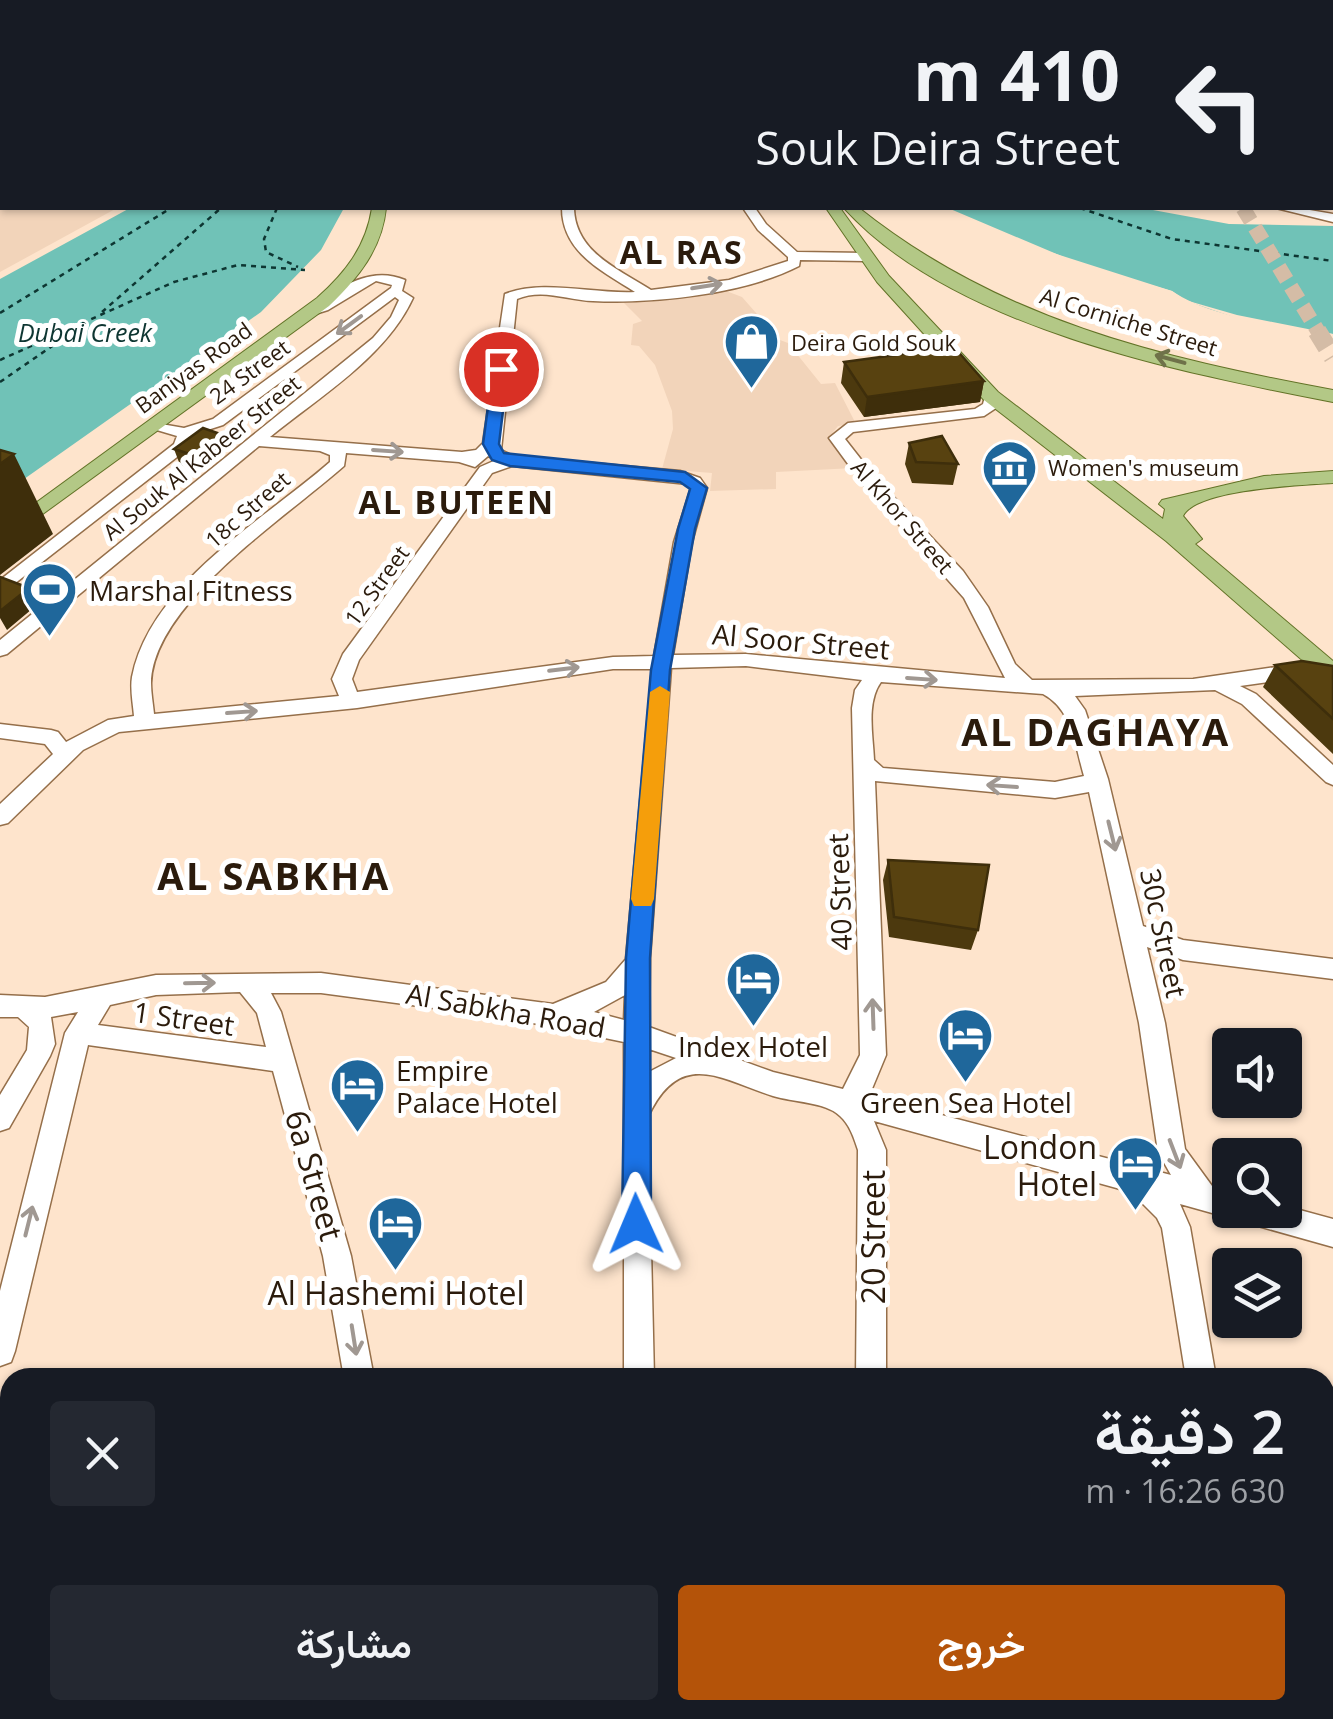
<!DOCTYPE html>
<html lang="ar">
<meta charset="utf-8">
<style>
:root{--surface:#171b24;--page:#242831;--text:#f1f3f6;--muted:#9ea1a6;--accent:#b45309}
body{margin:0;font-family:"Open Sans",Vazirmatn,sans-serif;background:var(--page);color:var(--text);direction:rtl;height:100vh;display:flex;flex-direction:column;font-size:38px;white-space:nowrap}
*{box-sizing:border-box;margin:0}
p{font-size:32px;color:var(--muted)}
.icon{flex:none;width:55px;height:55px;fill:none;stroke:currentColor;stroke-width:2;stroke-linecap:round;stroke-linejoin:round}
.map{position:relative;flex:1;overflow:hidden;direction:ltr}
.panel{position:absolute;left:0px;top:1368px;width:1335px;height:352px;display:flex;flex-direction:column;background:var(--surface);border-radius:30px 30px 0 0;box-shadow:0 2px 8px #0004;direction:rtl}
.panel>*{flex:none}
.banner{position:absolute;left:0px;top:0px;width:1335px;height:210px;box-shadow:0 2px 8px #0004;direction:rtl;background:#171b24;color:var(--text);overflow:hidden}
.fabs{position:absolute;left:1212px;top:1028px;display:grid;gap:20px}
.fabs a{display:grid;place-items:center;width:90px;height:90px;border-radius:10px;background:var(--surface);box-shadow:0 2px 8px #0004;font-size:50px}
.pin{position:absolute;display:grid;place-items:center;width:85px;height:85px;color:#fff;margin:-42px;border:5px solid #fff;border-radius:50%;box-shadow:0 2px 10px #0007}
.me{position:absolute;width:110px;margin:-55px;rotate:359deg;stroke-linejoin:round;filter:drop-shadow(0 0 8px #0008)}
.turn{display:flex;align-items:center;gap:35px;height:210px;padding:0 50px;font-size:45px}
.turn .icon{width:130px;height:130px;stroke-width:2.5}
.turn b{display:block;font-size:70px;line-height:85px}
.round{display:grid;place-items:center;flex:none;width:105px;height:105px;border-radius:10px;background:var(--page)}
.headline{display:flex;align-items:center;justify-content:space-between;height:170px;padding:0 50px}
h1{font-size:60px;font-weight:600;line-height:75px}
.cta{display:flex;gap:20px;margin-top:auto;padding:20px 50px}
.cta a{flex:1;height:115px;border-radius:10px;background:var(--accent);color:#fff;font-size:40px;font-weight:600;line-height:115px;text-align:center}
.cta a+a{background:var(--page);color:var(--text)}
.map>svg:first-child{display:block}
.built{fill:#f2d4ba}
.water{fill:#70c2b7}
.pier{fill:#fee4cc}
.lines{fill:none;stroke-linecap:round;stroke-linejoin:round}
.ferry{stroke:#0e3632;stroke-width:2.5;stroke-dasharray:5 5;stroke-linecap:butt}
.major-tunnel-far1{stroke:#d4bca6;stroke-width:15;stroke-dasharray:15 8;stroke-linecap:butt}
.major-tunnel{stroke:#d4bca6;stroke-width:19;stroke-dasharray:19 10;stroke-linecap:butt}
.minor-casing{stroke:#956f4a;stroke-width:3}
.major-casing{stroke:#637327;stroke-width:2}
.highway-casing{stroke:#637327;stroke-width:3}
.minor{fill:#fff;fill-rule:evenodd}
.major{fill:#b3c886;fill-rule:evenodd}
.highway{fill:#81a335;fill-rule:evenodd}
.wall{fill:#4c390e}
.shaded-wall{fill:#3e2e0b}
.building{fill:#584210;stroke:#3e2e0b;stroke-width:2.5}
.oneway{stroke:#a09892}
.oneway2{stroke:#6f7249}
.route{fill:#1a73e8;stroke:#114b97;stroke-width:2.5}
.slow{fill:#f59e0b}
.labels{text-anchor:middle;dominant-baseline:central;stroke-width:10;stroke-linejoin:round;paint-order:stroke}
.far-street-label{font-size:22px;fill:#2b1b0c;stroke:#fff}
.far-poi-label{font-size:22px;fill:#2b1b0c;stroke:#fff;text-anchor:start}
.far-water-label{font-size:25px;font-style:italic;fill:#0e3632;stroke:#fff}
.poi-label{font-size:28px;fill:#2b1b0c;stroke:#fff;text-anchor:start}
.street-label{font-size:28px;fill:#2b1b0c;stroke:#fff}
.far-district-label{font-size:32px;font-weight:bold;letter-spacing:2.5px;fill:#2b1b0c;stroke:#fff}
.near-poi-label{font-size:32px;fill:#2b1b0c;stroke:#fff;text-anchor:end}
.near-street-label{font-size:32px;fill:#2b1b0c;stroke:#fff}
.district-label{font-size:38px;font-weight:bold;letter-spacing:2.5px;fill:#2b1b0c;stroke:#fff}
</style>
<div class="map">
<svg width="1333" height="1719" viewBox="0 0 1333 1719">
<rect width="100%" height="100%" fill="#fee4cc"/>
<path class="built" d="M0,160l2,48h115l-117,64z
M713,286l29,11 38,43 8,3 33,41 14,-1 21,41 -18,2 -8,10 24,32 -78,4v17l-66,2 2,-18 -50,-4 11,-40 -1,-18 -17,-46 -16,-19 -8,-1 2,-21 9,-3 -23,-23z"/>
<path class="water" d="M427,0h405l8,2h-418z
M130,208h214l-23,42 -60,62 -261,184v-217z
M948,208h194l87,16 104,2v108c-47,-7 -122,-16 -161,-43l-87,-25z"/>
<path class="pier" d="M944,208l103,43 125,40 13,9 52,15 96,19v3l-88,-16 -79,-27 -58,-15 -88,-33z"/>
<g class="lines">
<path class="ferry" d="M776,0l8,2
M483,2l8,-2
M277,208l-13,31 2,13 32,15
M1080,208l92,31 161,22
M102,312l119,-104
M0,313l171,-105
M0,360l174,-78 64,-17 67,5
M0,382l87,-60"/>
<path class="major-tunnel-far1" d="M1243,208l76,125"/>
<path class="major-tunnel" d="M1317,331l16,26"/>
<defs>
<path id="minor" d="M333,0h13l1,2h-15z
M1332,7h1v6h-1z
M2,20v6l-2,1v-6z
M0,47l2,1v6l-2,-1z
M0,155h2v6h-2z
M562,208h12c1,44 44,61 77,82l78,-10 59,-19v-4l-30,-27 -15,-22h12l11,16 31,28 69,1 6,4 -6,4 -66,-1 -1,6c-54,28 -146,38 -206,35 -26,-1 -51,-13 -76,-2l-16,151 12,6 167,15 20,7 7,10 -15,54 -19,113 73,-1 259,24 -41,-80 -102,-115 -33,-45 19,-15 127,-14 8,-5 3,-11 5,-2 8,5v10l-15,10 -131,16 -8,7 29,37 89,95 25,36 27,57 17,16 161,-1 97,-14 43,7v14l-43,-7 -50,7 16,8 77,71v20l-7,-3 -84,-78 -27,-14 -140,6 10,14 23,69 35,147 40,14 150,19v20l-150,-19 -36,-13 18,76 20,126 27,37 18,4v20h55v-4l48,13v28l-82,-23 -10,-4 -2,-6 -9,4 -50,-14 10,23 26,151h-30l-24,-150 -5,-10 -26,-26 -257,-71 12,29v228h-30l2,-228c-4,-12 -8,-25 -18,-34 -14,-14 -48,-14 -67,-20 -51,-16 -93,-49 -125,21l6,261h-30v-336l-115,-24 -188,-25h-50l10,19 70,244 23,122h-30l-21,-122 -50,-185 -185,-26 -73,306 -4,11 -11,4v-75l65,-258 13,-21 -27,5 4,27 -5,12 -41,72 -9,3v-36l27,-45 2,-23 -11,-10h-18v-22l45,2 111,-22 165,-2 232,31 53,-22 20,-23 26,-290h-39l-256,39 -238,24 -36,18 -75,73 -8,2v-21l53,-50 -8,-10 -45,-6v-14l51,6 7,2 8,10 42,-22 26,-4c-1,-12 -4,-27 -2,-39 18,-93 132,-157 198,-215v-7l-10,-4 -61,-5 -252,208 -7,2v-16l373,-302 18,-21 8,-17 -4,-3 -172,128 -31,10 -6,15 -186,145v-15l174,-136 3,-8 -27,-8v-6l34,6 29,-9 178,-131 1,-3 -16,-4 -48,29 -16,5 -7,-4c30,-20 63,-47 100,-31l-3,11 11,7c-27,59 -94,99 -143,139l192,15 14,-2 7,-7 22,-149c36,-15 89,0 130,-2 -33,-21 -73,-40 -73,-84zM346,453l113,9 16,5 13,-11 8,4 -16,7 -137,187 -11,25 7,17 -185,18c-1,-10 -3,-21 -3,-31 2,-80 137,-167 193,-217zM512,466l176,18 3,4 -17,54 -20,114 -41,1 -256,35 -5,-13 7,-19 133,-187zM746,666l116,14 -7,10 -3,18 8,347 -17,34 -70,-17 -124,-45 1,-69 21,-290zM881,682l162,12c30,16 32,52 41,82l-29,6 -172,-14 -9,-8c-1,-25 -8,-57 7,-78zM875,781l180,17 34,-6 50,231 19,129 13,23 -302,-79 17,-41zM240,992l17,21 9,34 -168,-22 12,-20 46,-10zM625,995l-1,25 -30,-8zM649,1049l27,9 -27,14z
M1276,208h22l35,6v8z
M348,1710h36v9h-36z
M503,1710h36v9h-36z
M625,1710h36v9h-36z
M853,1710h36v9h-36z
M1030,1710h87l4,9h-87z
M1238,1710h36l2,9h-36z"/>
<path id="major" d="M1023,0h16l1,2h-15z
M1064,0h14l1,2h-13z
M372,208h14c-4,41 -28,70 -57,98l-329,239v-16l317,-231c28,-25 49,-51 55,-90z
M826,208h14l49,68 109,116 165,127 2,-10 -6,-5 3,-4 102,-24 69,-5v12c-30,2 -137,6 -150,33l19,23 -7,5 138,117v21l-8,-2 -159,-139 -182,-141 -107,-118z
M844,208h15c140,112 301,150 474,182v12c-154,-30 -380,-74 -489,-194z"/>
<path id="highway" d="M1048,0h19l1,2h-19z
M1084,0h19l1,2h-19z
M1332,77h1v9h-1z"/>
</defs>
<use href="#minor" class="minor-casing"/>
<use href="#major" class="major-casing"/>
<use href="#highway" class="highway-casing"/>
<use href="#minor" class="minor"/>
<use href="#major" class="major"/>
<use href="#highway" class="highway"/>
</g>
<path class="wall" d="M851,0h46v2h-40z
M844,362l140,19 -4,21 -116,15 -23,-34z
M909,443l49,21 -5,21 -41,-2 -7,-19z
M174,449l54,1 -26,22 -22,-7z
M1275,665l58,1v88l-70,-67z
M888,860l90,70 -7,20 -82,-13 -6,-57z"/>
<path class="shaded-wall" d="M876,0h21v2h-21z
M1,116l1,17 -2,2v-18z
M984,381l-4,21 -116,15 3,-20z
M223,435l5,15 -26,22 -6,-16z
M14,454l39,80 -53,41v-111z
M29,588l9,16 -31,26 -7,-12v-7z"/>
<path class="building" d="M954,347l30,34 -117,16 -23,-35z
M203,428l20,7 -27,21 -22,-7z
M942,436l16,28 -42,-2 -7,-19z
M0,450l14,4 -14,10z
M0,577l29,11 -29,23z
M1302,661l31,5v53l-58,-54z
M888,860l101,5 -11,65 -84,-13z"/>
<defs><path id="oneway-shaft" d="M-6 0H5M1.5-3L5.5 0L1.5 3" fill="none" stroke-width="1.6" stroke-linecap="round" stroke-linejoin="round" transform="scale(2.5)"/></defs>
<g class="oneway">
<use href="#oneway-shaft" transform="translate(707 286) rotate(-9)"/>
<use href="#oneway-shaft" transform="translate(349 325) rotate(144)"/>
<use href="#oneway-shaft" transform="translate(388 451) rotate(4)"/>
<use href="#oneway-shaft" transform="translate(564 669) rotate(-7)"/>
<use href="#oneway-shaft" transform="translate(922 679) rotate(4)"/>
<use href="#oneway-shaft" transform="translate(242 712) rotate(-4)"/>
<use href="#oneway-shaft" transform="translate(1002 786) rotate(-176)"/>
<use href="#oneway-shaft" transform="translate(1112 836) rotate(76)"/>
<use href="#oneway-shaft" transform="translate(200 983) rotate(-1)"/>
<use href="#oneway-shaft" transform="translate(873 1014) rotate(-92)"/>
<use href="#oneway-shaft" transform="translate(1175 1154) rotate(69)"/>
<use href="#oneway-shaft" transform="translate(29 1221) rotate(-76)"/>
<use href="#oneway-shaft" transform="translate(354 1340) rotate(81)"/>
</g>
<use class="oneway2" href="#oneway-shaft" transform="translate(1170 359) rotate(-165)"/>
<path class="route" d="M501,364l7,5 -9,75 5,9 181,19 22,16 -12,41 -25,141 -20,288 1,266 -4,9 -11,4 -10,-4 -4,-9 4,-266 25,-288 27,-141 12,-40 -10,-7 -170,-16 -18,-6 -9,-16 10,-75z"/>
<path class="slow" d="M660,686l10,6 -16,207 -3,7h-17l-3,-7 19,-207z"/>
<defs>
<symbol id="shop-pin" viewBox="-11 -11 22 30"><path d="M0 17L-7.5 6A9.5 9.5 0 1 1 7.5 6Z" fill="#1f679b" stroke="#fff"/><path d="M-5-2.5h2.3a2.7 3.5 0 0 1 5.4 0H5L5.5 6h-11ZM-1.5-2.5h3a1.5 2.3 0 0 0-3 0Z" fill="#fff"/></symbol>
<symbol id="museum-pin" viewBox="-11 -11 22 30"><path d="M0 17L-7.5 6A9.5 9.5 0 1 1 7.5 6Z" fill="#1f679b" stroke="#fff"/><path d="M0-6L6-3V-2H-6V-3ZM-5-1h2V3h-2ZM-1-1h2V3h-2ZM3-1h2V3H3ZM-6 4H6V6H-6Z" fill="#fff"/></symbol>
<symbol id="stadium-pin" viewBox="-11 -11 22 30"><path d="M0 17L-7.5 6A9.5 9.5 0 1 1 7.5 6Z" fill="#1f679b" stroke="#fff"/><path d="M0-5a6.5 5 0 1 0 0 10a6.5 5 0 1 0 0-10ZM-3.5-1.8h7v3.6h-7Z" fill="#fff"/></symbol>
<symbol id="hotel-pin" viewBox="-11 -11 22 30"><path d="M0 17L-7.5 6A9.5 9.5 0 1 1 7.5 6Z" fill="#1f679b" stroke="#fff"/><path d="M-6-4.5h1.5V1H6V5H4.5V3h-9V5H-6ZM-4 0a1.8 1.8 0 1 1 3.6 0ZM.5 0V-2.5h3Q6-2.5 6 0Z" fill="#fff"/></symbol>
</defs>
<g fill-rule="evenodd">
<use href="#shop-pin" x="720" y="310" width="63" height="86"/>
<use href="#museum-pin" x="978" y="436" width="63" height="86"/>
<use href="#stadium-pin" x="18" y="558" width="63" height="86"/>
<use href="#hotel-pin" x="722" y="948" width="63" height="86"/>
<use href="#hotel-pin" x="934" y="1004" width="63" height="86"/>
<use href="#hotel-pin" x="326" y="1054" width="63" height="86"/>
<use href="#hotel-pin" x="1104" y="1132" width="63" height="86"/>
<use href="#hotel-pin" x="364" y="1192" width="63" height="86"/>
</g>
<g class="labels">
<g class="far-street-label">
<text transform="translate(1129 321) rotate(17)">Al Corniche Street</text>
<text transform="translate(193 367) rotate(-36)">Baniyas Road</text>
<text transform="translate(249 371) rotate(-36)">24 Street</text>
<text transform="translate(201 457) rotate(-39)">Al Souk Al Kabeer Street</text>
<text transform="translate(247 509) rotate(-41)">18c Street</text>
<text transform="translate(903 516) rotate(49)">Al Khor Street</text>
<text transform="translate(376 585) rotate(-54)">12 Street</text>
</g>
<g class="far-poi-label">
<text x="791" y="342">Deira Gold Souk</text>
<text x="1048" y="467">Women's museum</text>
</g>
<g class="far-water-label">
<text x="85" y="332">Dubai Creek</text>
</g>
<g class="poi-label">
<text x="89" y="590">Marshal Fitness</text>
<text x="753" y="1046" text-anchor="middle">Index Hotel</text>
<text x="396" y="1070">Empire<tspan x="396" dy="32">Palace Hotel</tspan></text>
<text x="966" y="1102" text-anchor="middle">Green Sea Hotel</text>
</g>
<g class="street-label">
<text transform="translate(801 641) rotate(5)">Al Soor Street</text>
<text transform="translate(839 892) rotate(-92)">40 Street</text>
<text transform="translate(1164 933) rotate(78)">30c Street</text>
<text transform="translate(506 1010) rotate(10)">Al Sabkha Road</text>
<text transform="translate(184 1018) rotate(8)">1 Street</text>
</g>
<g class="far-district-label">
<text x="682" y="251">AL RAS</text>
<text x="457" y="501">AL BUTEEN</text>
</g>
<g class="near-poi-label">
<text x="1097" y="1146">London<tspan x="1097" dy="37">Hotel</tspan></text>
<text x="396" y="1292" text-anchor="middle">Al Hashemi Hotel</text>
</g>
<g class="near-street-label">
<text transform="translate(315 1175) rotate(74)">6a Street</text>
<text transform="translate(872 1237) rotate(-90)">20 Street</text>
</g>
<g class="district-label">
<text x="1096" y="731">AL DAGHAYA</text>
<text x="274" y="875">AL SABKHA</text>
</g>
</g>
</svg>
<div class="fabs">
<a><svg class="icon" aria-label="sound" viewBox="0 0 24 24"><path d="M4 9h4l5-4v14l-5-4H4zM17 9q2 3 0 6"/></svg></a>
<a><svg class="icon" aria-label="search" viewBox="0 0 24 24"><circle cx="10" cy="10" r="6"/><path d="M15 15l6 6"/></svg></a>
<a><svg class="icon" aria-label="layers" viewBox="0 0 24 24"><path d="M12 4l9 5-9 5-9-5zM3 14l9 5 9-5"/></svg></a>
</div>
<div class="pin" style="left:501px;top:369px;background:#d93025"><svg class="icon" aria-label="arrive" viewBox="0 0 24 24"><path d="M6 21V4h12l-3 4 3 4H6"/></svg></div>
<svg class="me" style="left:636px;top:1224px" viewBox="-20 -20 40 40"><path d="M0-17L14 15 0 8-14 15z" fill="#1a73e8" stroke="#fff" stroke-width="4"/></svg>
<div class="banner">
<div class="turn"><svg class="icon" aria-label="left" viewBox="0 0 24 24"><path d="M17 20v-9H6M10 6l-5 5 5 5"/></svg><div><b>410 m</b>Souk Deira Street</div></div>
</div>
<section class="panel">
<div class="headline"><div><h1>2 دقيقة</h1><p>630 m · 16:26</p></div><a class="round"><svg class="icon" aria-label="close" viewBox="0 0 24 24"><path d="M6 6l12 12M18 6L6 18"/></svg></a></div>
<div class="cta"><a>خروج</a><a>مشاركة</a></div>
</section>
</div>
